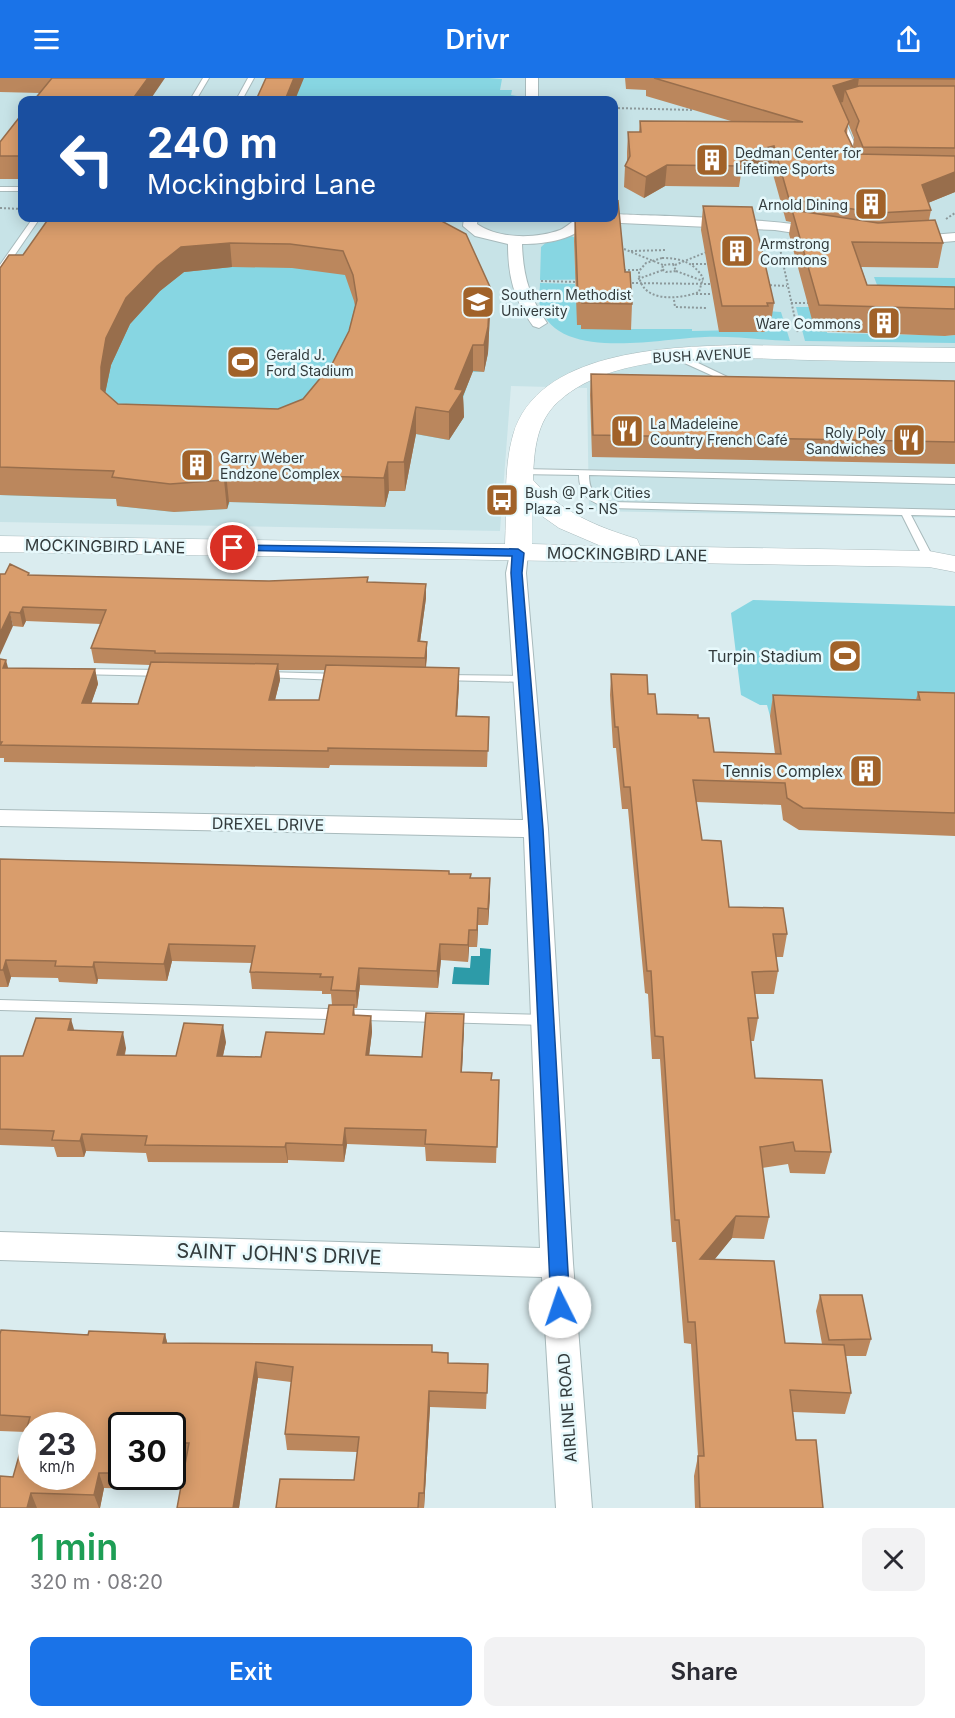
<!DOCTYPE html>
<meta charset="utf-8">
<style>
:root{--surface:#fff;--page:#f2f2f3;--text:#2b2b33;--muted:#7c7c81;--accent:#1a73e8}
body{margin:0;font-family:Inter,sans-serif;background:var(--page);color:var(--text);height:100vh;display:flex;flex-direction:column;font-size:22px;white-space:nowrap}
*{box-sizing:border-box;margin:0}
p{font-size:20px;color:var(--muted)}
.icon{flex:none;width:33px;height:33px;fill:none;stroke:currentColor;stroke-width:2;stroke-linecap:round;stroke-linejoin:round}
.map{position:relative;height:1430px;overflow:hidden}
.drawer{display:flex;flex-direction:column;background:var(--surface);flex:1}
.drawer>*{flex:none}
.top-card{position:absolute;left:18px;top:18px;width:600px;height:126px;border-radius:12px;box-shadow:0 3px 15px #0003;background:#1a4fa0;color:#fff;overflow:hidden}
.speed{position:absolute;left:18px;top:1334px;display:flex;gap:12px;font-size:30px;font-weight:700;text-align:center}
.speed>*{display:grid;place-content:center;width:78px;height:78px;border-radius:50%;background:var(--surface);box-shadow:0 3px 15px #0003;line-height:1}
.speed small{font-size:15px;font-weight:400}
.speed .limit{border:3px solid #111;border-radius:9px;background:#fff;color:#111}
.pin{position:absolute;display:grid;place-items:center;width:51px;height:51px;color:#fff;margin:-26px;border:3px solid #fff;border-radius:50%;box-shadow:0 2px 6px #0007}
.me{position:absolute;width:66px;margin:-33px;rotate:356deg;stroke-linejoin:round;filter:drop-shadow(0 0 4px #0008)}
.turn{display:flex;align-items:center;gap:21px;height:126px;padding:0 30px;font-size:27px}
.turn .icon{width:78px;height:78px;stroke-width:2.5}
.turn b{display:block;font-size:42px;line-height:51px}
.round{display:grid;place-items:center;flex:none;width:63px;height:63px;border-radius:12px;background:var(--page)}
.head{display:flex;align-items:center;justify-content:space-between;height:102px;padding:0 30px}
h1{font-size:36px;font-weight:600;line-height:45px;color:#1e9e55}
.action{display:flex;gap:12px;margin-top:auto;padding:12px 30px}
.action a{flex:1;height:69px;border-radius:12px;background:var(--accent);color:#fff;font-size:24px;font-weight:600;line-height:69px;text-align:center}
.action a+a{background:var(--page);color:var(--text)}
header{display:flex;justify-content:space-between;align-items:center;height:78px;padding:0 30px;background:var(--accent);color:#fff;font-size:27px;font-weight:600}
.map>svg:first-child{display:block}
.built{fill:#c7e3e7;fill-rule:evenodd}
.green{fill:#87d6e2}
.water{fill:#2d9ba8}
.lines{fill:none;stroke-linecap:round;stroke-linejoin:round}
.lane-casing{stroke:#a8babc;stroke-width:2}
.street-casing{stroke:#a8babc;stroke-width:2}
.secondary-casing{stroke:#a8babc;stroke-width:1}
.path{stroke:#8c999b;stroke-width:2;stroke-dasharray:2 2;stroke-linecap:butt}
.lane{fill:#fff;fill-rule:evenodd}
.street{fill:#fff;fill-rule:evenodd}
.secondary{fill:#fff;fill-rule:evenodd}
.wall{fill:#bb875d;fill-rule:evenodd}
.shaded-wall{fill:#986e4c}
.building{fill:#d99d6c;stroke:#986e4c;stroke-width:1.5;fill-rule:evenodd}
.route{fill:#1a73e8;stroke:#114b97;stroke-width:1.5}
.labels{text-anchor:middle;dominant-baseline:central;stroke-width:5;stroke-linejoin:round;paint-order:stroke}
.far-poi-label{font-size:14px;fill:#333b3c;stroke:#e7f9fc;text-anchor:start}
.far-street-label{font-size:14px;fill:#333b3c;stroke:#e7f9fc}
.street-label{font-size:16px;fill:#333b3c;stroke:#e7f9fc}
.poi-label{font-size:16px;fill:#333b3c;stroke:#e7f9fc;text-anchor:end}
.near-street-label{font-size:20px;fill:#333b3c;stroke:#e7f9fc}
</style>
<header><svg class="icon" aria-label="menu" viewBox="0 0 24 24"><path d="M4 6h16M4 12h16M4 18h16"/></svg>Drivr<svg class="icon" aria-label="share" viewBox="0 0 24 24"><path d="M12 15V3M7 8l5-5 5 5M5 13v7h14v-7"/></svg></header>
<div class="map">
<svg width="955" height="1430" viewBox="0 0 955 1430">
<rect width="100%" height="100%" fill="#daecef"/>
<path class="built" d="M0,0h955v440l-366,-7 -2,-123 -76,-2 -11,145 -500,-9zM22,22h592v118h-592z"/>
<path class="green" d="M291,0h198l13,1 -2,11h12l-1,5 6,1v4h-256z
M236,140h76l172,154h-12l-9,26 1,19 -15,23 -135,-24 91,75h-16l-4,16 -155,-5 -3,7 -53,3 -57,-6 1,-7 -118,-4v-74z
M568,157l11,4 -5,1 1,32h40l12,7 -87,1 1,-33 8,-7z
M874,199l81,1v9l-76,3z
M540,205l35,1v3h6l-4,38h4l1,4h110v2l51,-1 1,2h21l-1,-3h6l-3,-18 14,1 9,29c-30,-1 -55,-5 -85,-4 -44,1 -148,26 -165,-31 -2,-7 0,-16 0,-23z
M796,229h36l-5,26 98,2 18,-2 2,3 10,-1v8l-150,-2z
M753,522l202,6v109l-40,7 -145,-6 -3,-11h-7l-19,-10 -10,-82z"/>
<path class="water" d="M480,870l11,1 -2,36 -37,-1 2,-17 16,1 1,-12h9z"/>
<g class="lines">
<defs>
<path id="lane" d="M203,0h6l-13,22h-6z
M248,0h6l-12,22h-6z
M858,22l2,3 -21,5 15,34 -4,9 2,6 -3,2 -3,-2 -2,-6 4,-9 -16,-35z
M0,109h22v4h-22z
M33,140h7l-37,54h-3v-7z
M669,274h6l65,31 -7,2 -64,-29z
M522,391l433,9v6l-366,-9c0,17 7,22 22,27l344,8v6l-44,-1 23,44 -5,3 -5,-3 -22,-44 -292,-7c-19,-5 -31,-12 -31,-33l-60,-1 -2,-2z
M79,591l85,1 5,3 -5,3 -89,-2 -1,-2z
M265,594l76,2 6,3 -6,3 -80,-3 -1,-2z
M445,597l79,1 6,3 -6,3 -83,-2 -2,-2 2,-2z
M0,922l545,15 5,1 2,4 -2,4 -5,1 -545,-15z"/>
<path id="street" d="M526,0h12v22h-12z
M614,136c31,2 200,4 214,19l-7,4 -46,-7 -176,-8 -6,-2c-17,19 -46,24 -71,24 1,31 7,53 25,79l-8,5 -6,-2c-19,-27 -25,-49 -25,-82l-33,-8 -12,-10 1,-8h14l-1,6c22,15 58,15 83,6 7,-3 14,-11 20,-12 9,-3 24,0 34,0z
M955,155v8l-46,4 -7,-4 7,-4z
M518,469l7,2 3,4 -2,20 22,256 25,434 19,245h-36l-14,-231 -542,-17v-28l540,16 -16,-411 -524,-11v-16l523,10 -17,-247 5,-24z"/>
<path id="secondary" d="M736,267l219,3v14c-49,0 -97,-1 -146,-2 -73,-2 -192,-12 -250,41 -23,20 -25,50 -26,79 28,32 64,47 104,59l3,7 289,5 26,5v16l-26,-5 -929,-15v-16l505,8c2,-36 -2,-74 8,-109 24,-84 153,-88 223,-90zM532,431l27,19 42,18 -69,-2z"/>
</defs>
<use href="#lane" class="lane-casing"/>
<use href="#street" class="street-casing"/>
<use href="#secondary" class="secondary-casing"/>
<path class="path" d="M614,30l80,2
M0,130l22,1
M946,141l9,-6
M779,166l19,89
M624,171l39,16
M631,173l36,-1
M662,180c18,0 32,4 41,20l-4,14c-21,8 -61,11 -60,-21l7,-8z
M673,186l3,7 -10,1 -4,-3 1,-4z
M692,186h18
M675,187l34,-14
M624,192h15
M676,193l27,10
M638,201l25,-9
M541,203l37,1
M628,205l85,1
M766,207l21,1
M696,216h15
M674,222l1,7 32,1
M791,225h19"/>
<use href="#lane" class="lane"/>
<use href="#street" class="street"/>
<use href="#secondary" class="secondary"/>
</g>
<path class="wall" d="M0,0h165l-125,15 -40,-1z
M625,0h330v114l-27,11 3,7 -2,10 14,23 -5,25 -77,-1 6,18 88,2v48l-10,1 -130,-5 -26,-97 2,-12 -5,-1 -15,-54 -30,7 -2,13 -74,-1 -21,12 -20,-11 1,-21 2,-4v-10l1,-20h11l1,-11h91l-85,-25v-6l-20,-1zM848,45l6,15 -1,10 -6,-13z
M22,36v65h-22v-37z
M703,128l71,97 -4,26h-5v3h-46l-18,-102z
M435,140l55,94 -2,41 -4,19 -11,-1 -10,25 1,21 -15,23 -33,-6 -11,57h-16l-4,16 -156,-5 -2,7 -53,3 -57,-6 -1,-7 -116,-4v-227l23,-13zM232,189l60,1 53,7 9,26 1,5 -6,25 -17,33 -29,35 -25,10 -160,-5 -13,-11 6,-28 19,-41 30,-33 24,-19z
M575,140l50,54 7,32 -1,26 -50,-1v-4h-4l-3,-84z
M591,296l364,7v83l-363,-7 -2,-62z
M0,496l269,7 99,1 58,16 -6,44h7v14l-1,12h33v16l-2,32 32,1 -2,50 -157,-2 -1,3 -325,-6v-4h-4v-99l8,9 87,1 3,15 -7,19 47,1 12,-39 -56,-2 -3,-15 10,-24 -75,-3 -3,6 -10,-1zM279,592h46l-6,30h-44l5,-20z
M611,596l37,20 9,20 41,4 16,34 61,2 -5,-38 3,-21 143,5 2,-8 37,1v143l-156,-6 -16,-10 -2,-15 -85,-3 6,38 27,67 58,27 -4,23h-7l2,14 -4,23h-19l3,24 -4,23h-3l4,37 76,74 -6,22 -35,-1 -2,-9 -26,4 7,49 -5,22 -32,-1 -18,22 71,83 37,1 -6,-33 4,-16 51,44 -5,17h-20l5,37 -6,21 -52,-2 3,28 27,68h-128l-1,-32 4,-20 -7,-112 -7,-1 -8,-101h-4l-12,-183h-8l-4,-65 -3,-1 -17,-184h-6l-6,-61h-3l-3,-53z
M0,781l449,15 22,4 19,17 -2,30h-10l-1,22h-8l-1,15 -27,-2 -3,28 -78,-3 -3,23h-3l1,7 16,1 1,16 -3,24 53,1 42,-43 -2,58 30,8h7l-3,83 -70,-2 -1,-14 -78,-3 -3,18 -56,-2v3l-140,-1 -2,-9 -60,-2 -2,6h-27l-3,-10 -54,-2v-89h23l51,-26 52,18 -1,7 51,1 50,-14 -3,14 38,1 63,-23 8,-29 -1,-11h-9v-3l-70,-2 -2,-17 2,-9 -80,-2 -5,20 -69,-2 -1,5 -38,-2 -1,-4 -47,-1 -3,10h-8z
M0,1256h165l2,9 265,2v7l16,1v10l40,1 -2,45 -56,-2 -6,101h-148l78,-28 3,-28 -70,-2 -2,-16 6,-52 -33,-4 -19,130h-62l9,-50h-14v-33h-50v51h22l-3,13 -37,-1 -4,20h-100l13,-31 13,-45 -26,-1z"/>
<path class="shaded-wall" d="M148,0h17l-15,22h-18z
M294,0h10l-9,22h-10z
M859,0l-3,20 -11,-8 -2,12 -13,4 3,-20z
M774,68l-3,21 -30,7 1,-8 -3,-12z
M667,87l-2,21 -21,12 2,-21z
M955,94v20l-37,15 4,-22z
M230,165l2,24 -48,5 -24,19 -30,33 -19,41 -6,29 -4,-5v-22l5,-29 20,-40 31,-32 24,-19z
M490,209v25l-2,41 -4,19v-27z
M473,267v26l-10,25 1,21 -15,23v-28l6,-23z
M416,329v27l-11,57 -1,-29z
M388,384l1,29 -4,16 -1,-29z
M226,395l3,29 -2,7 -3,-29z
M426,506v14l-8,58v-15z
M23,529l3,14 -3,6 -3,-14z
M10,534l3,14 -13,29v-22z
M427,564v14l-2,16v-14z
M6,582l4,15 -7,-7z
M278,586l2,16 -9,36 -2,-16z
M459,590v16l-3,48v-16z
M95,591l3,15 -12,35 -4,-16z
M490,800v17l-2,30v-16z
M478,830v17l-1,22v-17z
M469,852v17l-1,15v-17z
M169,866l3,17 -5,20 -3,-17z
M440,866l1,16 -3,28 -1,-17z
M6,882l5,17 -3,10 -5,-17z
M94,884l4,17 -1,5 -4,-17z
M359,890l1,17 -3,23 -1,-17z
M464,936v17l-3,58v-17z
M371,938l1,16 -5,40 -1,-17z
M71,941l5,17 -8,-6z
M223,947l3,17 -7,31 -2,-17z
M123,954l3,16 -6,24 -3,-17z
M345,1050l2,16 -3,18 -1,-17z
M82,1056l4,17 -2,6 -4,-16z
M286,1065l2,17v3l-3,-16z
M736,1138l-4,22 -35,43 3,-22z
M165,1256l4,16 -6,-7z
M256,1284l2,16 -19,130h-6z
M429,1313l1,16 -6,101v-15z
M99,1395l5,15 -4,20h-1l-5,-13z
M138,1398h6l-3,13z
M31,1415l6,15h-10z"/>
<path class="building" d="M52,0h96l-16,22h-98z
M266,0h28l-9,22h-29z
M654,0h301v1l-96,-1 -26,8 16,36 -4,9 11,23 99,2v16l-33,13 9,25 -53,3 -89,-14 -15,-53 -35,8 3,12 -75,-1 -21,12 -21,-11 5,-10 -2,-24h13l-1,-11 163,1z
M859,8h96v62l-92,-1 -7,-17 3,-9 -14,-31z
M22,36v42h-22v-14z
M618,123l7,71h5l2,32 -50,-1v-4h-4l-3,-81h39v-15z
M703,128l49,1 22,96h-7l1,3h-46z
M792,132l86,13 57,-3 8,23 -91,-1 15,43 88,2v22l-136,-4z
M49,140h387l30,16 24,53 -2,40 -4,18h-11l-18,44 8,1 -14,22 -33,-5 -12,55h-16l-4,16 -158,-5 -2,7 -54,4 -58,-7 2,-6 -114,-4v-199l9,-13h14zM230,165l60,1 53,7 10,24 4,25 -8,31 -17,33 -29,35 -25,10 -160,-5 -17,-15v-22l5,-29 20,-40 31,-32 24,-19z
M591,296l364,7v61l-362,-7z
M10,486l19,9 -1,2 241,6 99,-4 -1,5 59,2 -8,57 9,1 -2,16 -270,-5v-2l-64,-3 15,-38 -83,-3 -3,6 -10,-1 -10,21v-59h5z
M0,581l6,1 -3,8 92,1 -13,34 56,1 13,-42 127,2 -9,36h50l7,-35 133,3 -3,48 33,1 -1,34 -160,-3v3l-328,-6 2,-3h-2z
M611,596l36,1 1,19h7l2,20 41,1v3h11l5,34 67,2 -8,-59 147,5 -2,-8 37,1v120l-152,-5 -16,-10 -2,-15 -92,-3 9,60 19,1 8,66 54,1 4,26h-14l5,37 -26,1 6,46h-10l7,60 67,2 9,72 -36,-1 -2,-9 -33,5 9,70 -33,-1 -36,43 74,2 11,82 59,2 7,48 -61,-3 6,50h20l7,68h-123l-2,-52h6l-9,-134h-7l-9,-102h-4l-12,-183 -8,-1 -4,-65h-4l-17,-184h-6l-6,-60h-3z
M0,781l449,12v3h22l-1,4h20l-2,31 -10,-1 -1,22h-8l-1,15 -28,-1 -3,27 -78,-3 -3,23 -25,-1 2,-13h-13l1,-3 -71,-2 5,-26 -86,-2 -5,20 -70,-2 -1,5 -38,-1 1,-5 -50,-1 -3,10h-3z
M329,927h25l-1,10 18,1 -5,39 56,2 4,-44 38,1 -3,58 31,1 -1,7h8l-2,67 -72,-3 1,-14 -81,-2 -2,17 -57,-2 -1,4 -140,-2 2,-9 -65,-2 -2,7 -28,-1 2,-9 -54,-2v-73h23l13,-38 35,1 -3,11 55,2 -6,23 59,1 8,-33 39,2 -6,31 44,1 5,-25 58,2z
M820,1217h42l9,44 -42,1z
M1,1252l87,5 1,-4 76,3 -2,9 269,2v7l16,1v10l40,1 -1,29 -58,-2 -5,102h-5l-1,15h-142l4,-29 74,1 5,-43 -74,-3 8,-67 -37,-5 -23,146h-56l12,-65h-17v-18h-50v48h-23l-5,22 -63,-2 -4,15h-27v-32l13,1 17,-60 -30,-2v-81zM32,1347h50v51h-50z"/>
<path class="route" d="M233,467l285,4 6,4 -2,20 21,256 27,478 -3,6 -7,3 -6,-3 -3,-6 -22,-478 -18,-256 1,-17 -283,-6 -2,-2z"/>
<defs>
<symbol id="building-square" viewBox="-11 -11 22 22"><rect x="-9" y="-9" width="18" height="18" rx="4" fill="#a16229" stroke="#e7f9fc"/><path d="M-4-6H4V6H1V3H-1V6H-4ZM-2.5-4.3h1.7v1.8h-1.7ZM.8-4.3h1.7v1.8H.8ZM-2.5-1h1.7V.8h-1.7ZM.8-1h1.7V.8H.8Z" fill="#fff"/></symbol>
<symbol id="university-square" viewBox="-11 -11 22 22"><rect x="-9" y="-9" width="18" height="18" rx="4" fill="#a16229" stroke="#e7f9fc"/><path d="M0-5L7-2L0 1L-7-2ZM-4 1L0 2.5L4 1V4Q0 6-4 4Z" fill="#fff"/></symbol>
<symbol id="stadium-square" viewBox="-11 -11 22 22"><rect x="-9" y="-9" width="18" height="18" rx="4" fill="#a16229" stroke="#e7f9fc"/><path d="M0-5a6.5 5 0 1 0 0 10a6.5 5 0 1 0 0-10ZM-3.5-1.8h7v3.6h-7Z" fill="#fff"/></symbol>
<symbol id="restaurant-square" viewBox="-11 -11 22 22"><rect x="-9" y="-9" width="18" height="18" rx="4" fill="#a16229" stroke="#e7f9fc"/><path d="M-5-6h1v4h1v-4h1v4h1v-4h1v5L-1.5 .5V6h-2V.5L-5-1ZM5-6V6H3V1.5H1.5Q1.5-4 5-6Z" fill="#fff"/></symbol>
<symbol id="bus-square" viewBox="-11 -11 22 22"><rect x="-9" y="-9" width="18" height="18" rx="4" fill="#a16229" stroke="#e7f9fc"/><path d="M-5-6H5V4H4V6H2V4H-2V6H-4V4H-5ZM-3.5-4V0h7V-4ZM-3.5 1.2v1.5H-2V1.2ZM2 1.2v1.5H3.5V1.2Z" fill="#fff"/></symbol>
</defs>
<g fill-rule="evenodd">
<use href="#building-square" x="693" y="63" width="38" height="38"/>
<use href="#building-square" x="852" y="107" width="38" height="38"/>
<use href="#building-square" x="718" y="154" width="38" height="38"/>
<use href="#university-square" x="459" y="205" width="38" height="38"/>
<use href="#building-square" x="865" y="226" width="38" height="38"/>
<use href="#stadium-square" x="224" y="265" width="38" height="38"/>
<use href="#restaurant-square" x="608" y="334" width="38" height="38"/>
<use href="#restaurant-square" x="890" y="343" width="38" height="38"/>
<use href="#building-square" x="178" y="368" width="38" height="38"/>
<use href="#bus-square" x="483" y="403" width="38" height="38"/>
<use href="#stadium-square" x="826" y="559" width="38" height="38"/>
<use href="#building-square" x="847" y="674" width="38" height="38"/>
</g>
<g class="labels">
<g class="far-poi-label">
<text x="735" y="74">Dedman Center for<tspan x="735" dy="16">Lifetime Sports</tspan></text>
<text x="848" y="126" text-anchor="end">Arnold Dining</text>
<text x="760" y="165">Armstrong<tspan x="760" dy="16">Commons</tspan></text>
<text x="501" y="216">Southern Methodist<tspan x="501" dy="16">University</tspan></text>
<text x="861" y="245" text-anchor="end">Ware Commons</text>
<text x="266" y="276">Gerald J.<tspan x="266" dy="16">Ford Stadium</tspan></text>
<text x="650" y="345">La Madeleine<tspan x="650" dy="16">Country French Café</tspan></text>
<text x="886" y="354" text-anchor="end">Roly Poly<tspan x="886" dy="16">Sandwiches</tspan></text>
<text x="220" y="379">Garry Weber<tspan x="220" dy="16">Endzone Complex</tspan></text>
<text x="525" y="414">Bush @ Park Cities<tspan x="525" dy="16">Plaza - S - NS</tspan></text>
</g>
<g class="far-street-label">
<text transform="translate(702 277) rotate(-3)">BUSH AVENUE</text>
</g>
<g class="street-label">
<text transform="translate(105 468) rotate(1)">MOCKINGBIRD LANE</text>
<text transform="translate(627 476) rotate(1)">MOCKINGBIRD LANE</text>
<text transform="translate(268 746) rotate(1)">DREXEL DRIVE</text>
<text transform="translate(567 1330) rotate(-94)">AIRLINE ROAD</text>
</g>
<g class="poi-label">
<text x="822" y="578">Turpin Stadium</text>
<text x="843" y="693">Tennis Complex</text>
</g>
<g class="near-street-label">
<text transform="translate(279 1176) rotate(2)">SAINT JOHN'S DRIVE</text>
</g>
</g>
</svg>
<div class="speed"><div>23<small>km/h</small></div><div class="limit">30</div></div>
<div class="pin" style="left:233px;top:470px;background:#d93025"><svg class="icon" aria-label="arrive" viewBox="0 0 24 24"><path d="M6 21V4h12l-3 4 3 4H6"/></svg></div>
<svg class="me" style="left:560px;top:1229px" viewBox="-20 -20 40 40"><circle r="19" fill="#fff"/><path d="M0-13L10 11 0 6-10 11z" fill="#1a73e8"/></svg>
<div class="top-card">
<div class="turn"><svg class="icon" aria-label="left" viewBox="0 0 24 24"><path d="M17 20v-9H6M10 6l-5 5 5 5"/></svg><div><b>240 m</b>Mockingbird Lane</div></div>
</div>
</div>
<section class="drawer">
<div class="head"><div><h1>1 min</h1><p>320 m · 08:20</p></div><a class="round"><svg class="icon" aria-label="close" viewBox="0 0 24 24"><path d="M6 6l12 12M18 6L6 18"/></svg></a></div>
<div class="action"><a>Exit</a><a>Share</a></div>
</section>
